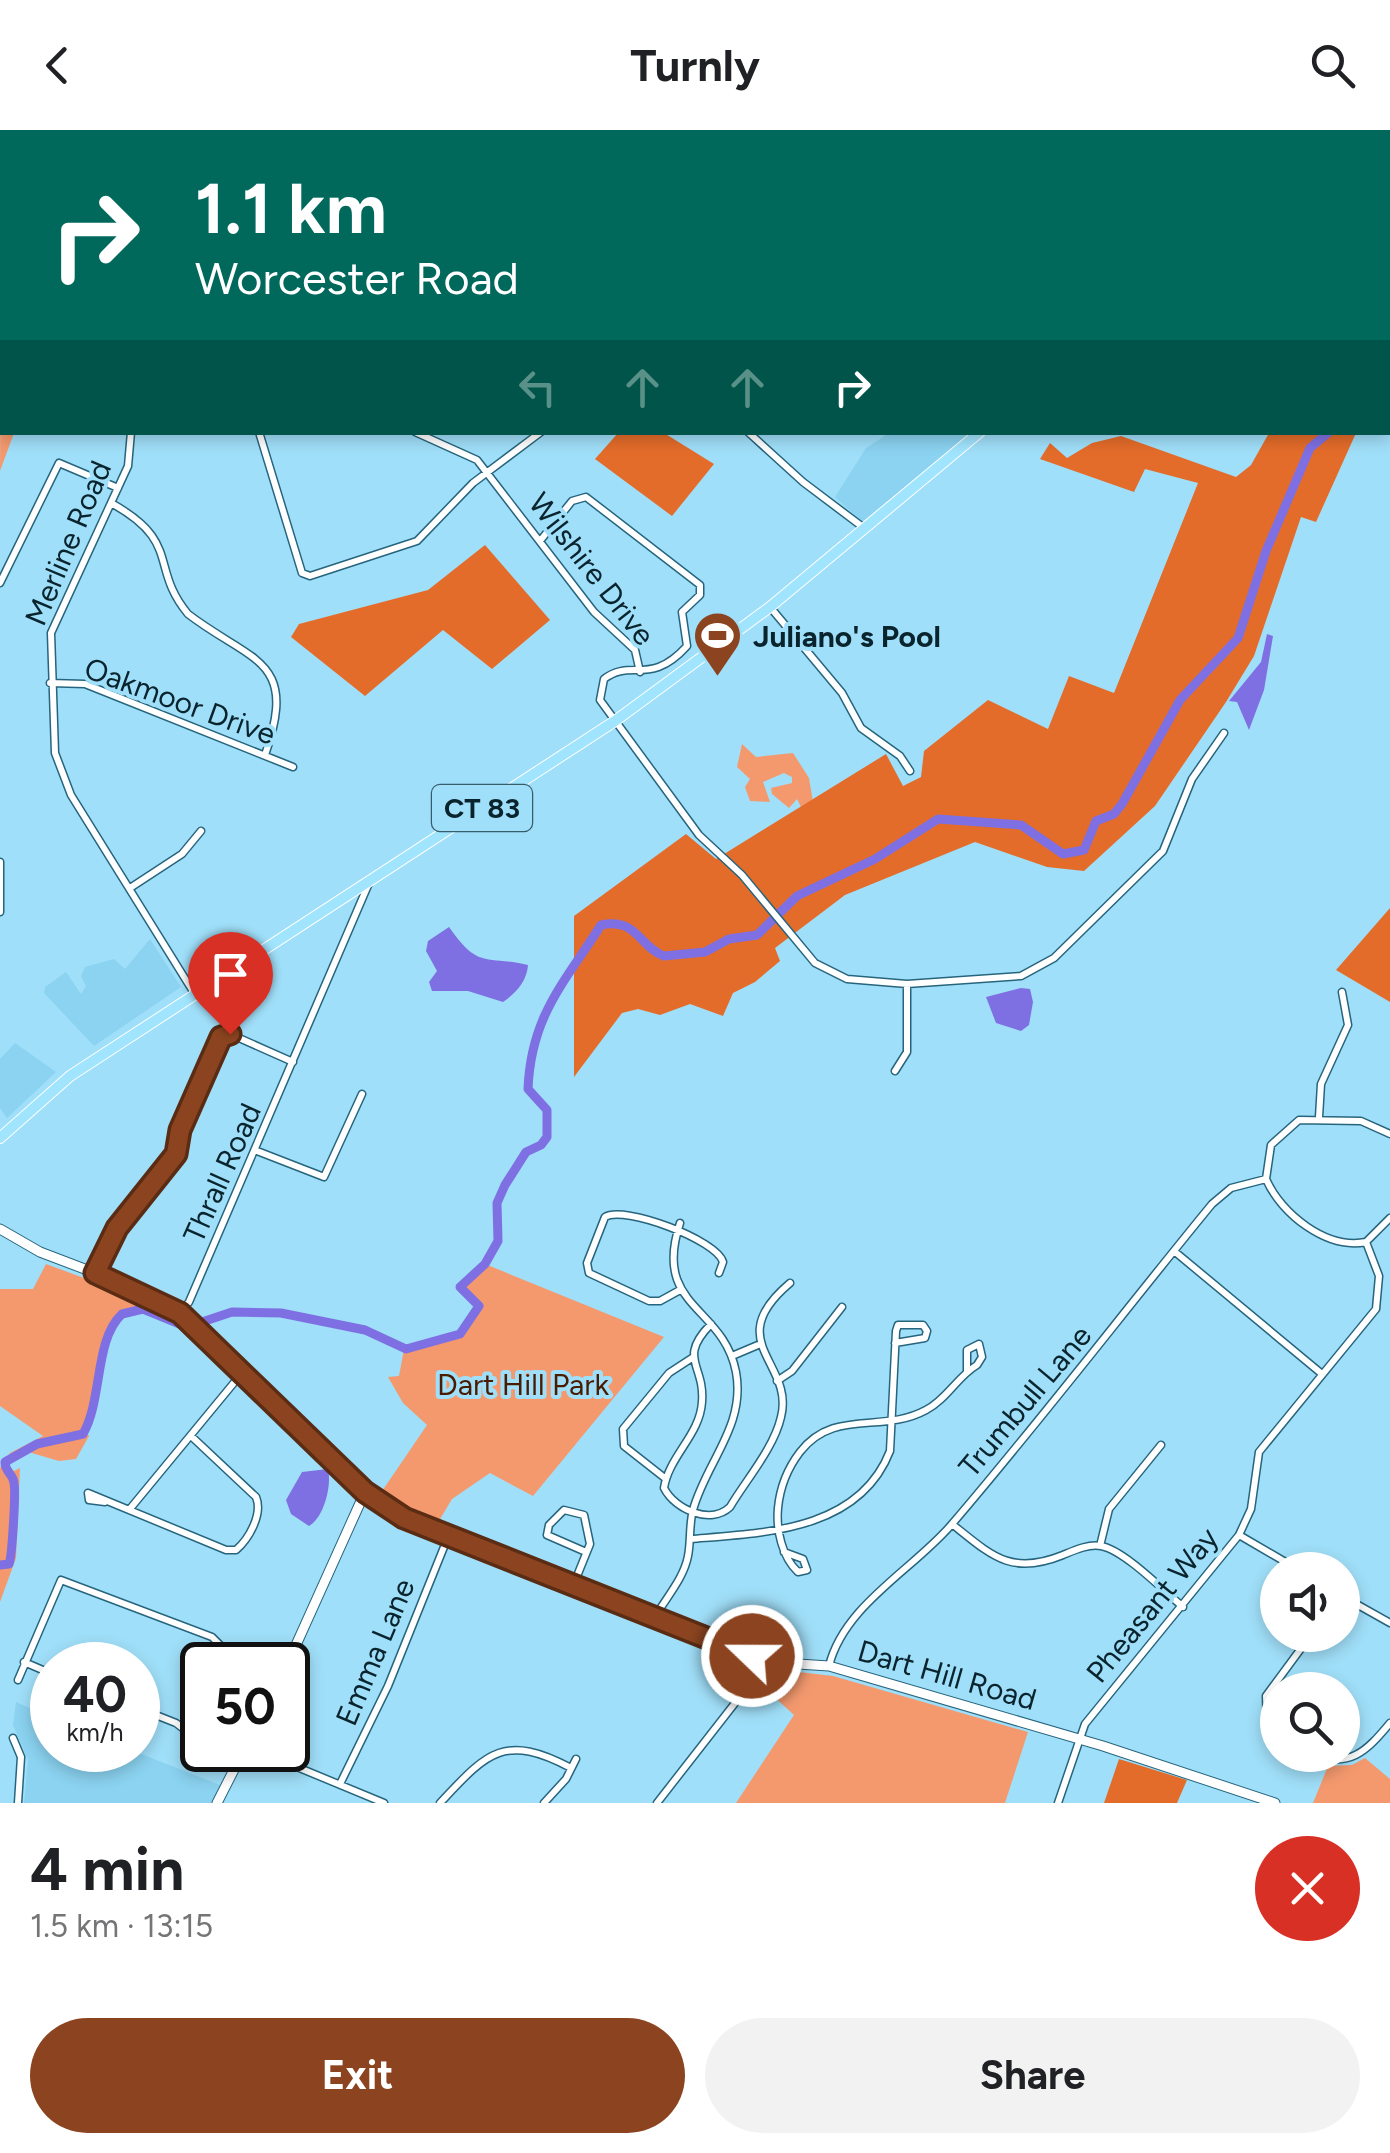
<!DOCTYPE html>
<meta charset="utf-8">
<style>
:root{--surface:#fff;--page:#f2f2f2;--text:#202124;--muted:#757577;--accent:#8b441f}
body{margin:0;font-family:Figtree,sans-serif;background:var(--page);color:var(--text);height:100vh;display:flex;flex-direction:column;font-size:38px;white-space:nowrap}
*{box-sizing:border-box;margin:0}
p{font-size:32px;color:var(--muted)}
.icon{flex:none;width:55px;height:55px;fill:none;stroke:currentColor;stroke-width:2;stroke-linecap:round;stroke-linejoin:round}
.map{position:relative;height:1673px;overflow:hidden}
.sheet{display:flex;flex-direction:column;background:var(--surface);flex:1}
.sheet>*{flex:none}
.banner{position:absolute;left:0px;top:0px;width:1390px;height:305px;box-shadow:0 5px 15px #0003;background:#00695c;color:#fff;overflow:hidden}
.fabs{position:absolute;left:1260px;top:1422px;display:grid;gap:20px}
.fabs a{display:grid;place-items:center;width:100px;height:100px;border-radius:50%;background:var(--surface);box-shadow:0 5px 15px #0003;font-size:50px}
.speed{position:absolute;left:30px;top:1512px;display:flex;gap:20px;font-size:50px;font-weight:700;text-align:center}
.speed>*{display:grid;place-content:center;width:130px;height:130px;border-radius:50%;background:var(--surface);box-shadow:0 5px 15px #0003;line-height:1}
.speed small{font-size:25px;font-weight:400}
.speed .limit{border:5px solid #111;border-radius:15px;background:#fff;color:#111}
.pin{position:absolute;display:grid;place-items:center;width:85px;height:85px;color:#fff;margin:-102px -42px;border-radius:50% 50% 50% 0;rotate:-45deg;box-shadow:0 0 10px #0007}
.pin .icon{rotate:45deg}
.me{position:absolute;width:110px;margin:-55px;rotate:292deg;stroke-linejoin:round;filter:drop-shadow(0 0 8px #0008)}
.turn{display:flex;align-items:center;gap:35px;height:210px;padding:0 30px;font-size:45px}
.turn .icon{width:130px;height:130px;stroke-width:2.5}
.turn b{display:block;font-size:70px;line-height:85px}
.lanes{display:flex;align-items:center;height:95px;padding:0 30px;background:#0003;justify-content:center;gap:50px;direction:ltr}
.lanes .off{opacity:.35}
.round{display:grid;place-items:center;flex:none;width:105px;height:105px;border-radius:52px;background:var(--page)}
.overview{display:flex;align-items:center;justify-content:space-between;height:170px;padding:0 30px}
h1{font-size:60px;font-weight:700;line-height:75px}
.action{display:flex;gap:20px;margin-top:auto;padding:20px 30px}
.action a{flex:1;height:115px;border-radius:60px;background:var(--accent);color:#fff;font-size:40px;font-weight:700;line-height:115px;text-align:center}
.action a+a{background:var(--page);color:var(--text)}
header{display:flex;justify-content:space-between;align-items:center;height:130px;padding:0 30px;background:var(--surface);font-size:45px;font-weight:700}
.map>svg:first-child{display:block}
.built{fill:#8bd3f1}
.green{fill:#f4996e}
.forest{fill:#e46c2a}
.water{fill:#7e70e2}
.lines{fill:none;stroke-linecap:round;stroke-linejoin:round}
.river{stroke:#7e70e2;stroke-width:9}
.street-casing{stroke:#26657d;stroke-width:9}
.secondary-casing{stroke:#26657d;stroke-width:11}
.primary-casing{stroke:#fff;stroke-width:12}
.street{stroke:#fff;stroke-width:6}
.secondary{stroke:#fff;stroke-width:9}
.primary{stroke:#a1e4fe;stroke-width:10}
.route-casing{stroke:#5a2c14;stroke-width:25}
.route{stroke:#8b441f;stroke-width:18}
.labels{text-anchor:middle;dominant-baseline:central;stroke-width:8;stroke-linejoin:round;paint-order:stroke}
.shield{fill:#a0dff9;stroke:#375c6b;stroke-width:2.5}
.shield-label{font-size:28px;font-weight:bold;fill:#0a242e}
.street-label{font-size:30px;fill:#0a242e;stroke:#a0dff9}
.poi-label{font-size:30px;font-weight:bold;fill:#0a242e;stroke:#a0dff9;text-anchor:start}
.park-label{font-size:30px;fill:#491b01;stroke:#a0dff9}
</style>
<header><svg class="icon" aria-label="back" viewBox="0 0 24 24"><path d="M15 5l-7 7 7 7"/></svg>Turnly<svg class="icon" aria-label="search" viewBox="0 0 24 24"><circle cx="10" cy="10" r="6"/><path d="M15 15l6 6"/></svg></header>
<div class="map">
<svg width="1390" height="1673" viewBox="0 0 1390 1673">
<rect width="100%" height="100%" fill="#a0dff9"/>
<path class="built" d="M891,302l80,1 -109,89 -27,-25 31,-49z
M150,809l31,48 -87,59 -50,-53 1,-6 21,-15 15,22 5,-8 -5,-10 4,-9 29,-8 11,10z
M15,913l41,29 -49,46 -7,-10v-49z
M16,1572l36,16v32h79l89,35 -9,18h-187l4,-43 -15,-35z"/>
<path class="green" d="M2,0l106,2h-106v300l12,1 -14,38z
M742,614l14,13 37,-4 16,25 4,24 -12,5 -4,-8 -8,9 -17,-14 -1,-6 21,-5v-6l-8,-4 -21,9 7,20 -20,-1 -5,-14 5,-8 -13,-12z
M46,1134l57,21 67,35 -30,-11 -23,10c-18,36 -14,75 -32,111l4,6 -13,23 -17,2 -34,-10 -17,15 6,5 6,-3 -4,90 -16,44v-134l10,-15 33,-17 -43,-30v-117h33z
M485,1134l179,73 -131,159 -43,-23 -38,26 -16,27 -58,-29 49,-72 -24,-22 -15,-26 11,-1 5,-27 56,-15 19,-28 -19,-19z
M773,1539l60,7 195,56 -23,71h-269l58,-88 -34,-31z
M1365,1628l25,21v24h-77l15,-37 24,-1z"/>
<path class="forest" d="M664,303l50,31 -42,52 -77,-57 23,-26z
M1269,303h87l-40,89 -15,-5 -47,139 -28,46 -71,104 -71,65 -37,-4 -72,-25 -130,53 -70,53 5,13 -25,21 -22,11 -10,23 -33,-12 -30,11 -22,-6 -16,4 -48,64v-161l112,-82 30,25 170,-105 17,32 18,-9 3,-26 64,-51 60,29 21,-53 45,17 84,-210 -53,-14 -11,23 -94,-33 10,-16 17,15 25,-15 29,-7 115,41 15,-12z
M485,415l65,75 -58,49 -49,-39 -78,66 -74,-59 8,-13 129,-34z
M1390,778v94l-54,-32z
M1119,1629l68,21 -10,23h-73z"/>
<path class="water" d="M1267,504l6,2 -9,54 -15,40 -12,-28 -8,-1 32,-39z
M449,797c30,43 36,28 79,38 -1,16 -12,28 -25,37l-35,-11h-36l-3,-9 8,-11 -11,-20 2,-10z
M1021,858l9,1 3,13 -4,23 -8,6 -25,-8 -10,-26z
M328,1339c4,16 -4,49 -19,57l-18,-12 -5,-14 16,-28z"/>
<g class="lines">
<path class="river" d="M0,1435l9,-1c3,-6 7,-72 5,-81 -1,-10 -9,-10 -9,-21l32,-18 46,-10c20,-35 11,-94 39,-120l21,-5 44,18 45,-15 49,1 84,17 41,19 54,-15 19,-28 -19,-19 25,-23 13,-23 -1,-38 8,-18 21,-33 15,-7 6,-8v-27l-19,-21c3,-74 37,-107 73,-164 36,-8 38,22 63,31l41,-4 24,-13 28,-4 40,-39 78,-37 63,-40 83,6 42,29 21,-4 12,-29 18,-7 8,-10 58,-104 58,-62 28,-87 44,-103 19,-16"/>
<defs>
<path id="street" d="M421,0l2,2
M692,0l6,2
M913,0l6,2
M1377,0l2,2
M150,2l1,-2
M181,2l6,-2
M390,2l3,-2
M814,2l2,-2
M1388,212l2,3
M131,302l-3,34 -77,167 4,120 16,42 123,198
M259,302l43,141 8,3 107,-35 56,-58 68,-51
M415,302l62,28 117,152 41,38 5,22
M748,302l55,50 61,46
M111,373c71,39 38,64 77,111 64,49 111,44 77,141
M540,411l32,-40 14,-4 114,88v10l-18,17 5,34c-37,41 -56,12 -83,33l-4,21 99,135 43,40 73,88 32,16 60,5 114,-8 33,-18 109,-107 29,-72 32,-46
M0,453l59,-120 59,25
M770,477l72,86 19,35 39,28 10,15
M50,553l35,1 208,83
M0,732v50
M130,758l52,-34 19,-23
M895,941l12,-19v-68
M1319,987l2,-33 27,-59 -6,-33
M1390,1004l-29,-13 -62,-1 -28,25 -5,34c15,35 61,71 100,63l24,-24
M257,1021l67,26 38,-83
M1174,1121l148,123
M95,1143l22,-45 59,-74 4,-24 41,-93 9,-3 63,28
M680,1160l-20,11h-11l-60,-28 -2,-10 18,-46c19,-12 112,23 118,45l-4,11
M180,1183l9,-11 180,-419
M711,1194c-34,35 -6,40 -9,78 -2,33 -33,54 -38,86 11,22 47,37 66,19 16,-27 44,-59 51,-90 14,-54 -61,-75 9,-134
M732,1226l26,-11
M777,1251l15,-10 50,-64
M666,1349l-42,-33 -1,-17 46,-56 23,-15
M105,1372l-16,-2 -1,-7 138,57h10c13,-11 27,-36 20,-53l-65,-61
M129,1380l113,-137
M952,1394c40,32 59,52 111,31 12,-5 25,-11 38,-9 23,4 63,45 82,61
M1239,1405l60,35
M691,1409c73,-6 168,-8 199,-88l6,-120 2,-6h25l4,6 -2,7 -30,5
M1100,1416l9,-37 52,-64
M784,1422l19,7 4,11 -9,2c-16,-15 -22,-42 -20,-64 2,-21 9,-39 22,-56 34,-44 82,-18 126,-42 21,-11 31,-33 51,-45l5,-8 -3,-13 -12,6v21
M573,1456l17,-42 -6,-29 -20,-5 -15,15 -2,10 39,17
M1342,1466l48,27
M655,1487c11,-19 29,-39 33,-61 3,-15 1,-32 5,-46 13,-48 53,-84 43,-138 -13,-67 -84,-64 -56,-149
M24,1532l28,12
M829,1536c15,-61 85,-97 123,-142 90,-105 173,-214 260,-320l19,-16 35,-9
M18,1550l43,-100 151,57 28,28
M138,1578l38,15 26,20
M13,1608l8,19 -3,46
M1278,1609l-11,-15 -1,-28 45,-61
M220,1620l20,8
M256,1620l128,53
M1311,1625c39,13 55,-3 79,-32
M340,1654l48,-98 60,-149
M440,1673c46,-49 63,-71 131,-35
M544,1673l22,-24 10,-20
M657,1673l110,-141
M1058,1673l27,-79 154,-189 12,-26 8,-57 117,-143 3,-33 -13,-34"/>
<path id="secondary" d="M1206,2v-2
M0,1099l40,23 92,35 48,26 185,179 56,34 346,136 62,4 274,80 172,57
M287,1535l78,-173
M217,1673l27,-53"/>
<path id="primary" d="M1388,12l2,-3
M0,1008l70,-62 545,-355 155,-114 210,-175"/>
</defs>
<use href="#street" class="street-casing"/>
<use href="#secondary" class="secondary-casing"/>
<use href="#primary" class="primary-casing"/>
<use href="#street" class="street"/>
<use href="#secondary" class="secondary"/>
<use href="#primary" class="primary"/>
</g>
<g class="lines">
<defs>
<path id="route" d="M230,904l-9,3 -41,93 -4,24 -59,74 -22,45 85,40 185,179 39,26 348,138"/>
</defs>
<use href="#route" class="route-casing"/>
<use href="#route" class="route"/>
</g>
<defs>
<symbol id="stadium-pin" viewBox="-11 -11 22 30"><path d="M0 17L-7.5 6A9.5 9.5 0 1 1 7.5 6Z" fill="#8b441f" stroke="#a0dff9"/><path d="M0-5a6.5 5 0 1 0 0 10a6.5 5 0 1 0 0-10ZM-3.5-1.8h7v3.6h-7Z" fill="#fff"/></symbol>
</defs>
<g fill-rule="evenodd">
<use href="#stadium-pin" x="690" y="478" width="55" height="75"/>
</g>
<g class="labels">
<rect class="shield" x="432" y="655" width="100" height="46" rx="8"/>
<g class="shield-label">
<text x="482" y="678">CT 83</text>
</g>
<g class="street-label">
<text transform="translate(68 413) rotate(-67)">Merline Road</text>
<text transform="translate(592 439) rotate(52)">Wilshire Drive</text>
<text transform="translate(180 571) rotate(20)">Oakmoor Drive</text>
<text transform="translate(222 1043) rotate(-66)">Thrall Road</text>
<text transform="translate(1025 1271) rotate(-50)">Trumbull Lane</text>
<text transform="translate(1152 1475) rotate(-51)">Pheasant Way</text>
<text transform="translate(375 1522) rotate(-67)">Emma Lane</text>
<text transform="translate(947 1545) rotate(16)">Dart Hill Road</text>
</g>
<g class="poi-label">
<text x="753" y="506">Juliano's Pool</text>
</g>
<g class="park-label">
<text x="523" y="1254">Dart Hill Park</text>
</g>
</g>
</svg>
<div class="fabs">
<a><svg class="icon" aria-label="sound" viewBox="0 0 24 24"><path d="M4 9h4l5-4v14l-5-4H4zM17 9q2 3 0 6"/></svg></a>
<a><svg class="icon" aria-label="search" viewBox="0 0 24 24"><circle cx="10" cy="10" r="6"/><path d="M15 15l6 6"/></svg></a>
</div>
<div class="speed"><div>40<small>km/h</small></div><div class="limit">50</div></div>
<div class="pin" style="left:230px;top:904px;background:#d93025"><svg class="icon" aria-label="arrive" viewBox="0 0 24 24"><path d="M6 21V4h12l-3 4 3 4H6"/></svg></div>
<svg class="me" style="left:752px;top:1526px" viewBox="-20 -20 40 40"><circle r="17" fill="#8b441f" stroke="#fff" stroke-width="3"/><path d="M0-11L8 9 0 5-8 9z" fill="#fff"/></svg>
<div class="banner">
<div class="turn"><svg class="icon" aria-label="right" viewBox="0 0 24 24"><path d="M7 20v-9h11M14 6l5 5-5 5"/></svg><div><b>1.1 km</b>Worcester Road</div></div>
<div class="lanes"><svg class="icon off" aria-label="left" viewBox="0 0 24 24"><path d="M17 20v-9H6M10 6l-5 5 5 5"/></svg><svg class="icon off" aria-label="ahead" viewBox="0 0 24 24"><path d="M12 20V5M6 11l6-6 6 6"/></svg><svg class="icon off" aria-label="ahead" viewBox="0 0 24 24"><path d="M12 20V5M6 11l6-6 6 6"/></svg><svg class="icon" aria-label="right" viewBox="0 0 24 24"><path d="M7 20v-9h11M14 6l5 5-5 5"/></svg></div>
</div>
</div>
<section class="sheet">
<div class="overview"><div><h1>4 min</h1><p>1.5 km · 13:15</p></div><a class="round" style="background:#d93025;color:#fff"><svg class="icon" aria-label="close" viewBox="0 0 24 24"><path d="M6 6l12 12M18 6L6 18"/></svg></a></div>
<div class="action"><a>Exit</a><a>Share</a></div>
</section>
